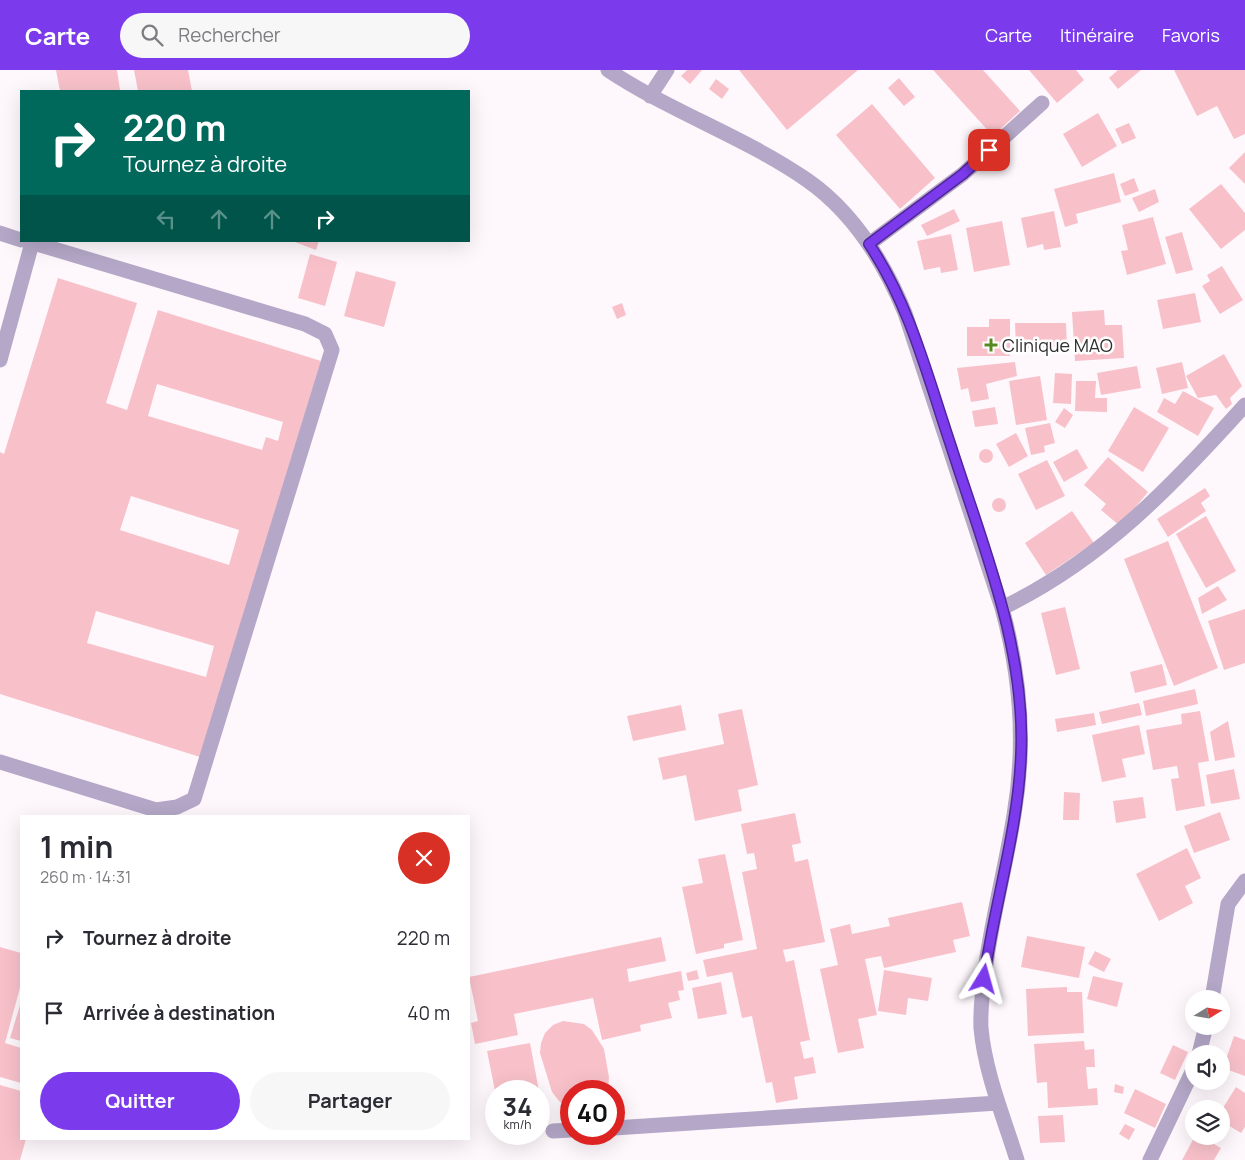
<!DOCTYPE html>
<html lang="fr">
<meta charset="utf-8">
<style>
:root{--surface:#fff;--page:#f7f7f7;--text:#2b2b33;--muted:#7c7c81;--accent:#7c3aed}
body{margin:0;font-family:Manrope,sans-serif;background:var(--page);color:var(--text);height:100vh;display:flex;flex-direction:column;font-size:19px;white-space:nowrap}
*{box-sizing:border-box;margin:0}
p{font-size:16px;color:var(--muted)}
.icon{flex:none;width:28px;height:28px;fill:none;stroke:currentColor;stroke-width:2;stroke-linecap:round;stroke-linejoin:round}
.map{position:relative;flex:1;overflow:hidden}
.details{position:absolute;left:20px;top:745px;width:450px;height:325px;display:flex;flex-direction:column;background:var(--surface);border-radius:0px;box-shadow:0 5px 20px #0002}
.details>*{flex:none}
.hud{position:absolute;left:20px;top:20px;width:450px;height:152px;border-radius:0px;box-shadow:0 5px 20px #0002;background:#00695c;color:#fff;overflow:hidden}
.needle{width:32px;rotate:79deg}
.fabs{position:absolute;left:1185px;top:920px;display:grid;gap:10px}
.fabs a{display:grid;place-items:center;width:45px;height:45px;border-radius:50%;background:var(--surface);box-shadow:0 5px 20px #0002;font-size:25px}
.speed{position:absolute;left:485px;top:1010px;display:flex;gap:10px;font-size:25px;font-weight:700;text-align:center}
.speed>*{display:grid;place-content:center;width:65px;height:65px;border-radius:50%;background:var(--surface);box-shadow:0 5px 20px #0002;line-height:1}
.speed small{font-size:12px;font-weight:400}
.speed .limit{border:8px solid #d22;background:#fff;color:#111}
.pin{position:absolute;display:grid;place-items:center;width:42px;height:42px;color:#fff;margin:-21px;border-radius:10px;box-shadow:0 2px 8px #0006}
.me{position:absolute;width:55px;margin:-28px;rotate:8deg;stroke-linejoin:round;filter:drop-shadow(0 0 4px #0008)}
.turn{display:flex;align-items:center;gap:18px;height:105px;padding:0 20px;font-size:22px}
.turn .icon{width:65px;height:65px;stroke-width:2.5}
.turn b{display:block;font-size:35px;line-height:42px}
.lanes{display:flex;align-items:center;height:48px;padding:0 20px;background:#0003;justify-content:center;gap:25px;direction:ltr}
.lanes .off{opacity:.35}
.round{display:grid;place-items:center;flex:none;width:52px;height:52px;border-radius:26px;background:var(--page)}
.summary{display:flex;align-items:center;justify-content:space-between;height:85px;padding:0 20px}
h1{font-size:30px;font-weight:700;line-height:38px}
.cta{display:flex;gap:10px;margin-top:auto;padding:10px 20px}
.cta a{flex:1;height:58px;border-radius:30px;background:var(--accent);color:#fff;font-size:20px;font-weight:700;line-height:58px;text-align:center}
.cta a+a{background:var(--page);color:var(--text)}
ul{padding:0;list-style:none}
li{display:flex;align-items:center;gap:15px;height:75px;padding:0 20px}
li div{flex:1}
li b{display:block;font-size:19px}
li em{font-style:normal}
header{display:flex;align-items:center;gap:30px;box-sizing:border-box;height:70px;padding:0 25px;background:var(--accent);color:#fff}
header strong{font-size:24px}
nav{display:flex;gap:28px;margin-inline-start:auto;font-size:18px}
.search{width:350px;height:45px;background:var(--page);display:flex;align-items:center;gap:12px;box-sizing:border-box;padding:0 18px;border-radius:28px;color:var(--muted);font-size:19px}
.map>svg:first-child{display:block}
.building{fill:#f8c1ca;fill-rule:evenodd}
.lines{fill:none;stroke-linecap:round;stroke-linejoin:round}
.minor{stroke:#b4a7c7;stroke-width:15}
.route-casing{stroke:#51269a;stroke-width:12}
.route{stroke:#7c3aed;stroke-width:9}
.poi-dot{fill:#568920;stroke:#fff;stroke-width:2}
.labels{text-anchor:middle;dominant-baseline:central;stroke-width:5;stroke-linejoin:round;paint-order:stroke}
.poi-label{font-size:18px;fill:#302e2f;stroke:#fff;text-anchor:start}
</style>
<header>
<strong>Carte</strong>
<div class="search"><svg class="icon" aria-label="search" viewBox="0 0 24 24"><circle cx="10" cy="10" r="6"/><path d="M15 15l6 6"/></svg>Rechercher</div>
<nav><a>Carte</a><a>Itinéraire</a><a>Favoris</a></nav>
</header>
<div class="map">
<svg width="1245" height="1090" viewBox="0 0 1245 1090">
<rect width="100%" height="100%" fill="#fef8fd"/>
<path class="building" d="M56,0h61l3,20 -60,1z
M134,0h54l4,21h-54z
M687,0h15l-12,14 -9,-8z
M739,0h119l-71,60z
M933,0h50l37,41 -27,25z
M1029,0h47l8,10 -27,23z
M1118,0h23l-23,19 -9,-11z
M1174,0h71v64l-11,5 -17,-33 -20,10z
M899,8l16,19 -11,9 -16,-18z
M716,9l13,10 -7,10 -13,-10z
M872,34l63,74 -35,31 -64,-74z
M1098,43l19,33 -35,21 -19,-33z
M1129,53l7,15 -14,6 -7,-15z
M1245,82v32l-16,-16z
M1114,103l7,29 -45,12 2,9 -13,4 -11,-38z
M1134,108l5,13 -14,5 -5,-12z
M1221,114l24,29v17l-24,19 -32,-40z
M1155,119l4,13 -20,10 -7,-14z
M954,139l6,12 -33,15 -6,-11z
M1054,141l7,36 -17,3 -1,-6 -16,4 -6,-30z
M1153,147l13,47 -39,11 -6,-24 7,-1 -6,-25z
M1002,151l8,44 -36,7 -8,-44z
M1182,162l11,38 -17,4 -11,-37z
M951,164l7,36 -17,3 -1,-6 -16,3 -7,-29z
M292,171h27l-3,9z
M310,184l27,8 -12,44 -27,-8z
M1222,196l21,34 -23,14 -18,-28 8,-5 -3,-6z
M356,201l40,11 -12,45 -40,-11z
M58,208l79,25 -31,100 21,7 31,-100 163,51 -121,396 -200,-63v-242l4,2zM157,314l126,38 -5,19 -12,-4 -4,13 -114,-34zM131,426l108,34 -10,35 -109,-35zM96,541l118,35 -8,31 -119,-34z
M1195,223l6,29 -38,7 -6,-29z
M622,233l4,12 -9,4 -5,-12z
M1104,240l1,15h17l2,33 -49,3 -3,-49z
M989,249h21v37h-43v-29h22z
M1015,253h51l1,24 -51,1z
M1224,284l18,32 -12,12 2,6 -6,5 -10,-14 -18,3 -12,-22z
M1015,292l2,14 -31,8 3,15 -18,3 -3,-14 -7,2 -4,-22z
M1182,292l6,26 -26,6 -6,-26z
M1137,296l4,22 -40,7 -4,-22z
M1055,303l17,1 -1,30 -18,-1z
M1040,306l7,44 -31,5 -7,-44z
M1076,311h20l-1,17h12v14l-32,-1z
M1183,321l31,17 -16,28 -41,-24 7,-14 11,6z
M995,337l3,17 -23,3 -3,-16z
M1134,337l35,21 -26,44 -35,-21z
M1064,338l9,7 -8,13 -10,-6z
M1050,353l5,20 -11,3 1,6 -14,3 -6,-27z
M1016,363l12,23 -19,11 -13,-23z
M979 386a7 7 0 1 1 14 0a7 7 0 1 1-14 0Z
M1077,379l11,19 -24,14 -11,-20z
M1108,387l40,35 -28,34 -19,-16 5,-6 -22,-19z
M1047,390l18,36 -29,14 -18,-36z
M1205,418l5,8 -9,7 5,8 -38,26 -11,-18z
M992 435a7 7 0 1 1 14 0a7 7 0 1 1-14 0Z
M1072,441l22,32 -48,32 -21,-32z
M1206,446l30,55 -30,17 -30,-54z
M1168,471l50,127 -44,18 -50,-127z
M1218,516l9,14 -25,14 -4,-16z
M1065,537l15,62 -24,6 -15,-62z
M1245,539v54l-21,7 -16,-49z
M1162,594l5,21 -32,8 -5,-21z
M1195,619l3,15 -52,12 -3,-15z
M1139,633l3,12 -40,9 -3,-12z
M681,635l5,25 -53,11 -6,-25z
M742,639l16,76 -20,5 4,21 -47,10 -9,-46 -23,5 -5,-22 66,-14 -6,-30z
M1200,641l9,50 -11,2 7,43 -29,5 -5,-32 8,-1 -2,-12 -24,4 -7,-40 36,-6 -1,-10z
M1094,643l2,12 -39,7 -2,-13z
M1228,651l7,36 -20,4 -5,-29z
M1139,655l6,29 -23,5 4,18 -24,5 -10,-47z
M1234,699l6,30 -29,5 -5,-29z
M1064,722l16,1 -1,27h-16z
M1143,727l3,21 -30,5 -3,-22z
M1220,742l10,28 -36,13 -10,-27z
M795,743l6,30 -9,2 3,17 13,-3 17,83 -42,8 3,12 8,-2 16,80 -10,2 4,17 9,-2 3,16 -22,4 4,22 -22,4 -4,-21 -6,1 -14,-67 -10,2 -10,-46 -25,5 -4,-17 54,-11 -15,-77 15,-3 -3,-16 -7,1 -6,-30z
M1187,778l14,30 -16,8 8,17 -34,18 -23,-47z
M725,784l18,86 -19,4v4l-28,6 -14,-67 21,-4 -5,-24z
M962,832l8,34 -17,4 3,12 -72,16 -3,-12 -16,3 12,56 -19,4 6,29 -26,5 -18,-84 18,-4 -8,-36 20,-5 2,10 38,-8 -2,-8z
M1027,866l58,11 -6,31 -58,-11z
M661,867l5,24 -39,8 2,13 52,-11 3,19 -6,1 2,9 -12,3 4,15 -32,7 1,6 -39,9 -9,-42 -79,16 4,21 -43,9 -4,-21 7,-2 -9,-44z
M0,877l21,6v31l-16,59 16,5v35l-21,-6z
M1095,881l16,8 -7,13 -16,-8z
M697,900l2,9 -11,2 -2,-8z
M884,900l48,8 -4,23 -20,-3 -2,17 -28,-4z
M1093,906l30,7 -6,24 -30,-8z
M721,912l6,32 -29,5 -6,-31z
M1067,917v5h15l2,41 -56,3 -2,-47z
M21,932v39l-11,-3z
M563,951l21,3 8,6 12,19 5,28 -1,14h-37v20l-12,-10 -7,-9 -12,-39 1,-10 4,-10 8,-8z
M1234,966l11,4v36l-22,-8z
M1084,971l1,9 9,-1 1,18h-9l2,22 9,-1 1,17 -50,3 -1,-26 -10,1 -3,-39z
M530,973l9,48h-44l-8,-40z
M1173,975l15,7 -13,28 -15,-7z
M1115,1014l9,3 -1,7 -9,-2z
M0,1015l21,6v48h5l-6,21h-20z
M1236,1017l9,6v34l-4,6 -20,-12v-10z
M1135,1019l31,15 -11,24 -31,-15z
M1063,1045l2,27 -25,1 -2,-27z
M1125,1054l10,5 -6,11 -10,-6z
M1195,1066h5l21,12 -7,12h-32z"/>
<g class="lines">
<path class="minor" d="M608,0c63,42 137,67 199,110 46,32 77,82 98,133l97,295c19,69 24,137 12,207 -8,50 -21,99 -28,149 -3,21 -6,43 -5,64 4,45 23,90 36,132
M650,26l17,-26
M0,163l21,7
M869,174l94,-70 79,-71
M0,290l32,-117
M1002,538c100,-48 170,-122 243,-203
M0,692l156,48 21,-3 17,-8 138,-449 -7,-16 -20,-10 -278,-83
M1212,929l16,-95 17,-23
M1199,984l7,-28
M614,1058l384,-25
M553,1061l18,-1
M1150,1090l44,-92"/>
</g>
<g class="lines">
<defs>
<path id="route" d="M984,909c10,-74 34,-148 37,-224 5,-106 -38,-209 -70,-309 -23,-68 -41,-141 -82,-202l94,-70 26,-24"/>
</defs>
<use href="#route" class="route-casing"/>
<use href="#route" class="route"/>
</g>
<path class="poi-dot" d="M988.5 267.5h5v5h5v5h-5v5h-5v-5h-5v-5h5z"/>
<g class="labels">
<g class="poi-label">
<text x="1002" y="275">Clinique MAO</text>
</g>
</g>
</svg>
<div class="fabs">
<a><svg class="needle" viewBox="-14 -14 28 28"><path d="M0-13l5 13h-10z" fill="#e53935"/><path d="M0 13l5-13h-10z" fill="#7c7c81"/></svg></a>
<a><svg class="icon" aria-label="sound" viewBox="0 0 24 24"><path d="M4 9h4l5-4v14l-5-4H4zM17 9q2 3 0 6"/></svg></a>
<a><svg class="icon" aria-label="layers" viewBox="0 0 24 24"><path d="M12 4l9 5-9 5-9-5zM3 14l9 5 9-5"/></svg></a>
</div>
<div class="speed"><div>34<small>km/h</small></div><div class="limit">40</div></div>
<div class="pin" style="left:989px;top:80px;background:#d93025"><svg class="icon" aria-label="arrive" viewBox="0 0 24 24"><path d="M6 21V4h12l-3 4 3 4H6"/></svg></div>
<svg class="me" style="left:984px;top:909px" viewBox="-20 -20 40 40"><path d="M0-17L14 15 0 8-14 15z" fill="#7c3aed" stroke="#fff" stroke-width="4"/></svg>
<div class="hud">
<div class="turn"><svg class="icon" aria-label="right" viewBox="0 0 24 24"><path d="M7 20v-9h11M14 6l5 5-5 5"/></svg><div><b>220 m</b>Tournez à droite</div></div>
<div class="lanes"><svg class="icon off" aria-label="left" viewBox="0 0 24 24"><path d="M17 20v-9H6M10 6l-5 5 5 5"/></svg><svg class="icon off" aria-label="ahead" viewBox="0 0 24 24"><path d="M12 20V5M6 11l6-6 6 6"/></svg><svg class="icon off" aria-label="ahead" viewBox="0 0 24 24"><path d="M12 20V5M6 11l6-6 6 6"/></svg><svg class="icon" aria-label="right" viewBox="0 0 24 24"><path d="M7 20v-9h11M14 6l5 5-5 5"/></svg></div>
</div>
<section class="details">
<div class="summary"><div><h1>1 min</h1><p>260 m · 14:31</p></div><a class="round" style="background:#d93025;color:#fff"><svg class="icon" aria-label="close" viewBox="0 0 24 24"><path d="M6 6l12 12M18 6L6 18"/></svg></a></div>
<ul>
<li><svg class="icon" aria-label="right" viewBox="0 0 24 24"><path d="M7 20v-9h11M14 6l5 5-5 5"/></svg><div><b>Tournez à droite</b></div><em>220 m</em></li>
<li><svg class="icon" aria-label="arrive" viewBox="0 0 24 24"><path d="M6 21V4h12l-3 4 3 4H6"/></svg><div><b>Arrivée à destination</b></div><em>40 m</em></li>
</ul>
<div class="cta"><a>Quitter</a><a>Partager</a></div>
</section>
</div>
